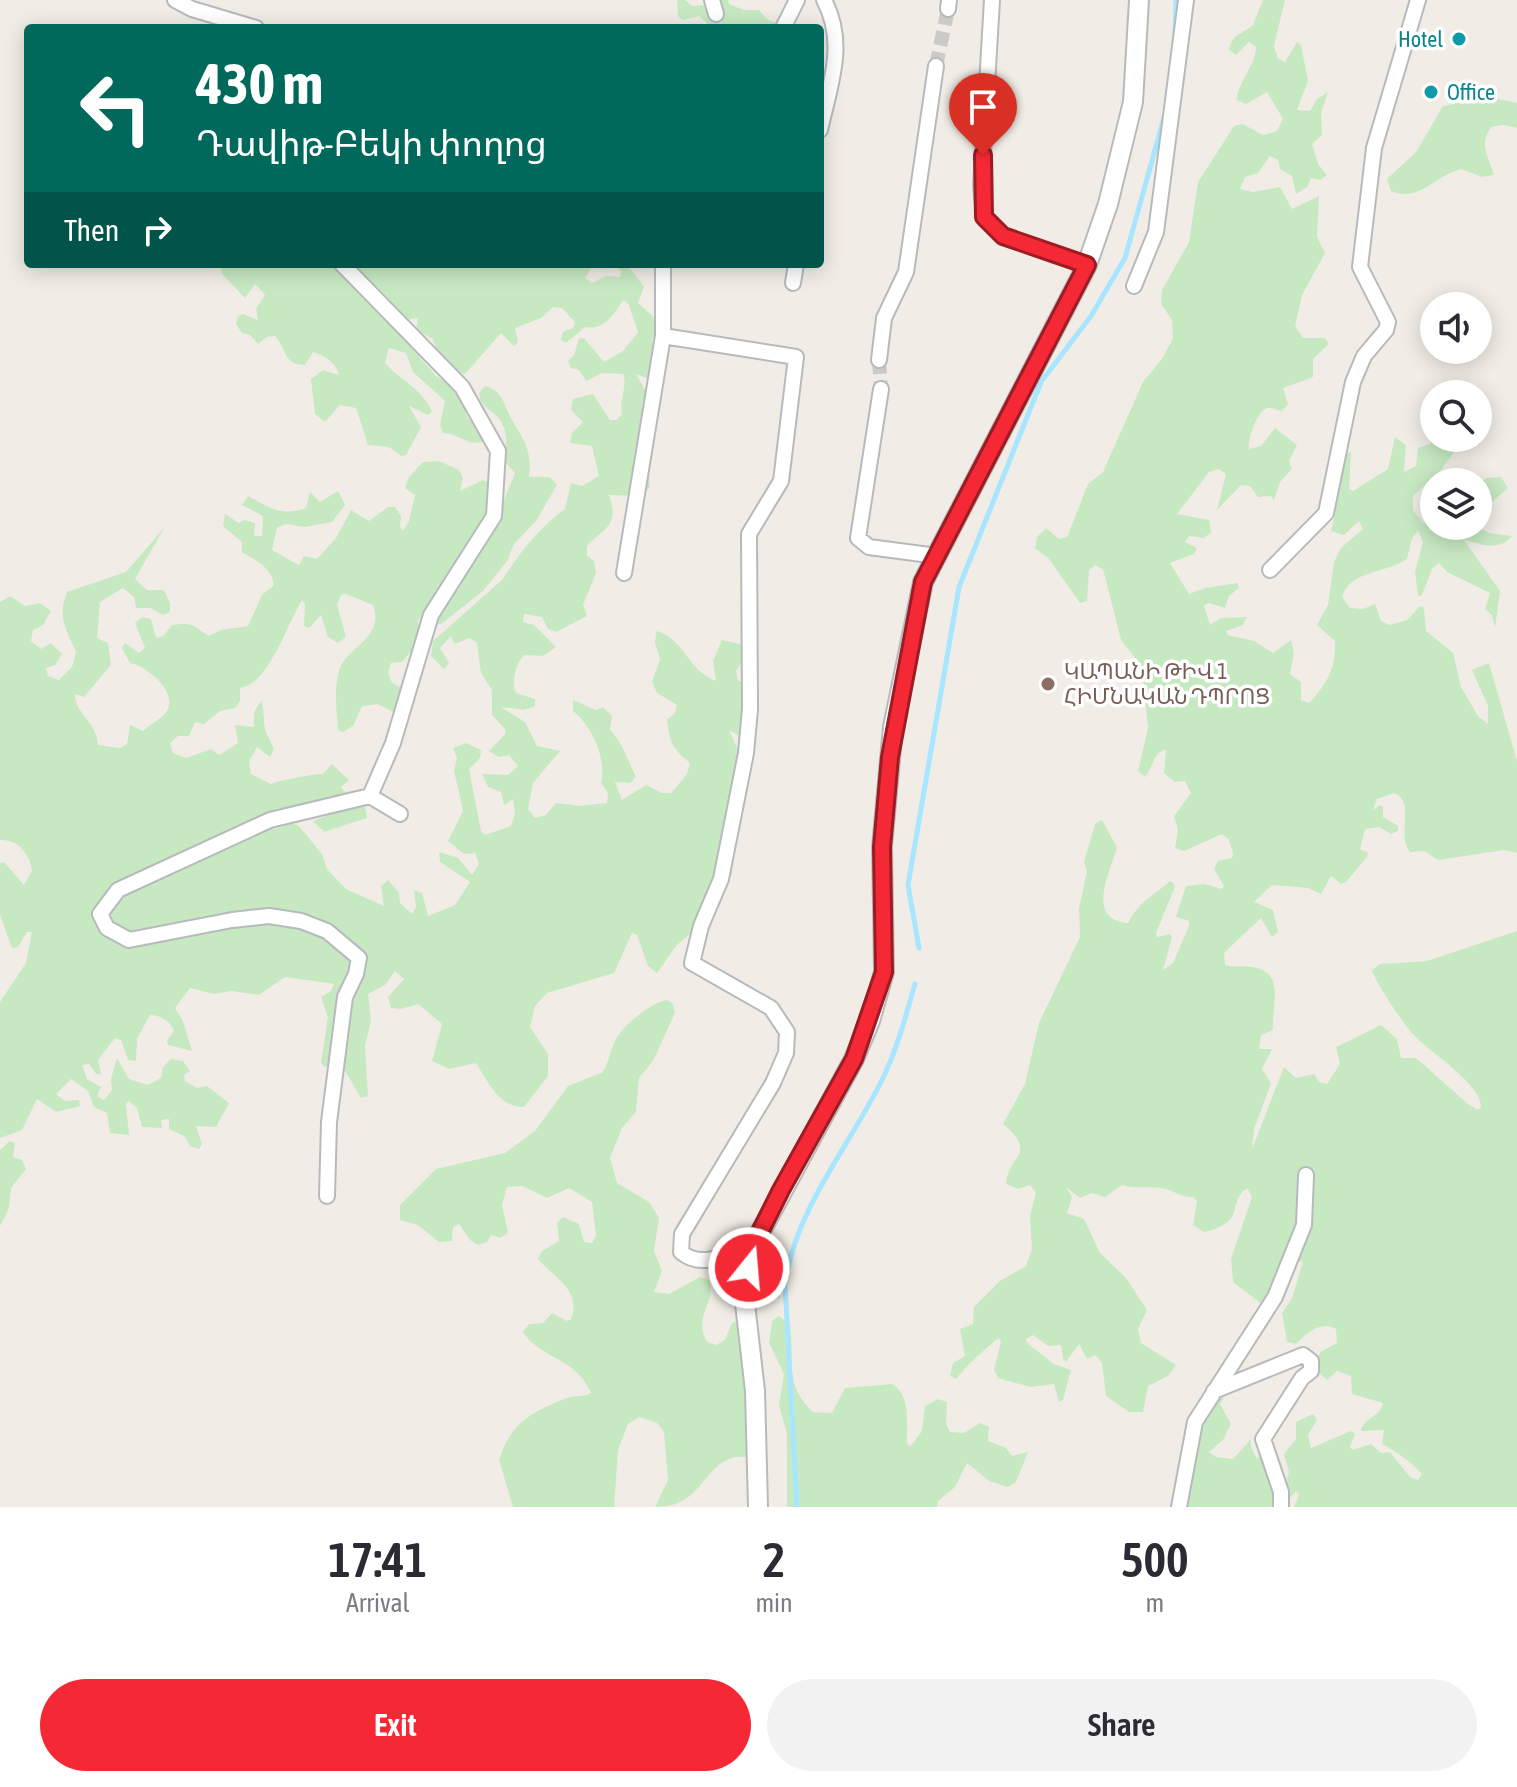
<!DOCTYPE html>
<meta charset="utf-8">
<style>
:root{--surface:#fff;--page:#f2f2f3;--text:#2b2b33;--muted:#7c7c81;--accent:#f42935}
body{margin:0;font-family:"Asap Condensed","Noto Sans Armenian",sans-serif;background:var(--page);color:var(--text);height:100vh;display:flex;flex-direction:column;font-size:30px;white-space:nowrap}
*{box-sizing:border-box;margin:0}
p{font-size:26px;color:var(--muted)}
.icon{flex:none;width:44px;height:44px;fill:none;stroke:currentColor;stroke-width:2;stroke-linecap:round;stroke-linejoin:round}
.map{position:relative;height:1507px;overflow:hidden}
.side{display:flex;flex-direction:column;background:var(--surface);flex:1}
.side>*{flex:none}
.top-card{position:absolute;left:24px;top:24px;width:800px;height:244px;border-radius:8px;box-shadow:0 4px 20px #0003;background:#00695c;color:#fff;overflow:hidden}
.controls{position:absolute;left:1420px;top:292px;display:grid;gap:16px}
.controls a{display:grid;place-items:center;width:72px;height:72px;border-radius:50%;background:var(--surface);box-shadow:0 4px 20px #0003;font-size:40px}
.pin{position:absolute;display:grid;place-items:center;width:68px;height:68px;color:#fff;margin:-82px -34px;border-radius:50% 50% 50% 0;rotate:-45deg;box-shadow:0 0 8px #0007}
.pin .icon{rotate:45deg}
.me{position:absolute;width:88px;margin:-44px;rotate:17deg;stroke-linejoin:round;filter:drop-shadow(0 0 6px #0008)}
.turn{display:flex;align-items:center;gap:28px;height:168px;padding:0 40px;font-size:36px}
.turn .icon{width:104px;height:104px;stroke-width:2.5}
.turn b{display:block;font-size:56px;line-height:68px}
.then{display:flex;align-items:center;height:76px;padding:0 40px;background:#0003;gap:16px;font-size:30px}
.eta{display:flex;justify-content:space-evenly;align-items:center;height:136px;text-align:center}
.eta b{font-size:48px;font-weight:600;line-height:56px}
.action{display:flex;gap:16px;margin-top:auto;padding:16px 40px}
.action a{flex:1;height:92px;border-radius:48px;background:var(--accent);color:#fff;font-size:32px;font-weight:600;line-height:92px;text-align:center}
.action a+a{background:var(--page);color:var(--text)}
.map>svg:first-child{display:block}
.green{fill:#c7e9c2}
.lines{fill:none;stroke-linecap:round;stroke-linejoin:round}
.stream{stroke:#a8e5ff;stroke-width:5}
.minor-tunnel{stroke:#cccac6;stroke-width:14;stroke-dasharray:14 7;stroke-linecap:butt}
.minor-casing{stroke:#b7babd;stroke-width:18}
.tertiary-casing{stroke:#b7babd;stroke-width:22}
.minor{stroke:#fff;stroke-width:14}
.tertiary{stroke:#fff;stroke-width:18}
.route-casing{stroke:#9f1b22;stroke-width:20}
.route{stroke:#f42935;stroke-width:14}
.culture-dot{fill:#0f9aa8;stroke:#fff;stroke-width:3}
.education-dot{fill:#8d6e63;stroke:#fff;stroke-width:3}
.labels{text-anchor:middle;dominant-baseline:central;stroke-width:7;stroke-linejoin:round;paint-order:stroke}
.culture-label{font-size:22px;fill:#0d838f;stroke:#fff;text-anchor:end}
.education-label{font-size:22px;fill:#785e54;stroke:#fff;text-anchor:start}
</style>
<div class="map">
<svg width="1517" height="1507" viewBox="0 0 1517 1507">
<rect width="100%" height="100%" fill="#f1ede6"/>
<path class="green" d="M677,0h8l7,6 14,-1 2,-5h20l1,4 15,6h15l8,9 20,9h-80v-5l-8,-7 -16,4 -5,-4z
M1263,0h22l-11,46 4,13 7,3 12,-20 4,3 7,36 -11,29 13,1 7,-12 11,-7 -7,21 1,22 -10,9 6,20 9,11 -7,5 -9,-2 -4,9 -11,7 -4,-18 -12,-7 -2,-9 -8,-4 -12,17 -13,4 -5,12 13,3 27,-5 12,22 27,-13 -2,41 8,16 -23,42 -7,31 8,12h22l4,6 -16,15v18l-30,11 5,16 -6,7c-4,0 -8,-3 -13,-3 -11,-1 -22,33 -20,41l12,-3 14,-18 22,17 -8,16 3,8 -12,13 -6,18 -3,-4 -13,1 -8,-11 -9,-1 -24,25 9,-36 -8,-5 -9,3 -32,42 32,6 2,13 -8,5 -14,-2 -4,6 12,6 -3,6 -24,9 19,31 16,-6 33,-5 1,5 -10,8 -4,12 -17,-5 -4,3 6,19 11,-7 26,-1 -4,8 -17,6 2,4 26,6 19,12 18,-13 3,13 -4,21 11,8v18l8,3c18,-19 27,-35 26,-62l-18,-16 11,-20 6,-43 7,-14 22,-19 -4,-8 -15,14 -13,-4 5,-23 -5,-13 14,-41 6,-2 -2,37 4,2 35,-22 7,-32 11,8 -2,27 12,-6 2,-18 12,-4 4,-8 21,6 1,7 -15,21 -28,26v14l10,13 54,3 12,7 23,3c-13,16 -31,8 -48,4l36,51 -5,37 -3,-13 -7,-6 5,-16 -43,-21 -8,-9 -7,6 -10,26 -4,1 -3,-24 8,-30 -5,-11 -6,7 -5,21c-22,15 -57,11 -65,38l8,11 13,1 12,-5 6,17 8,4 18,-5 13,-14 4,2 2,23 27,22 8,34 17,29 10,8v-18l-16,-36 17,-7 28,98v92l-13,-3 -66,10 -14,-9 -14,1c-14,-17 6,-51 -16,-59l-17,6 -4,11 7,-5 3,2v10l15,9v5l-7,3 -12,-7 -14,2 -5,20 8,4 -1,4 -21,25 -5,2 -10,-8 -10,18 -13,-6 -36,-3 -18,17 19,8 5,22 -6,5 -11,-19 -37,35 1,12c9,3 17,0 26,2 36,4 20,39 22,63l-12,5 -2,14h13l-10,20 9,14 -17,46 -2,20 32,-82 12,11 18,-4 5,8 8,2 13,-20 -4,-17 45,-22 16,14 4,19h15l52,46 9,6 4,-2c1,-25 -53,-56 -70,-76 -9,-11 -36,-50 -39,-62l8,-6 47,-3 90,-30v576h-223l5,-12 -3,-4 -11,13 -1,-15 5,-17 -5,-18 12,-15v-17l17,-8 4,6 -9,15 3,13 40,-17 4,3 -5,13 3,3 18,-6 10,9 9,-1 20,25 8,3 4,-6c-12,-13 -25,-22 -40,-30l2,-14 -23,1c2,-14 20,-14 22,-28l-31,-9 -1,-18 -14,-5 -10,9 -12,-11 5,-17 17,-9 -1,-14c-15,-9 -29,4 -40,15l-9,-2 -5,-29 10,-15 11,-36 -8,-2 -32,45 -30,-23 -2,-23 21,-62 -5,-9c-21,15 1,34 -43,44l-11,-7 4,-24 -3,-4c-14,1 -20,-7 -32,-9 -14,-2 -26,1 -40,-3l-17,12 -13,-4 -12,5 -14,-11 6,10 -5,16 17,6 16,34 26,25 21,32 -9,19 3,14 35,22 -8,11 -20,10 -5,26h-14l-23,-16 -4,-33 -6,-8 -9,4 -8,-15 -13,18 -3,-3 -2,-14 -13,1 -15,-11 -7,4 1,4 27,21 17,6 -8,30 -4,2 -5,-18 -24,3 -32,-9 -4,-8 7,-29 -3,-3c-15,13 -30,26 -42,41l-6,-3 3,-13 12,-7 -5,-27 13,-5 1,-17 26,-26 26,-15 6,-17 -2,-33 6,-24 -6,-7 -12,4 -12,-5c2,-30 33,-29 -3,-60l22,-40 14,-61 41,-86 -1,-29 8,-36 -3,-10 11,-38 7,-4 15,27c-6,24 -33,72 11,76 12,-23 23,-25 42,-42l3,2 2,4 -19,46 1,4 13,-3 2,3 -9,33 10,-7 16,-37v-5l-13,-4 10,-31 18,-2 18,5 2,-3 -10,-17 4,-8 14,-3 1,-5 -4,-13 -7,-6 -38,17 -9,-3 3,-18 -4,-14 17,-23 -6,-12 -10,1 -11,-9 2,-23c-13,1 -13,19 -21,27l-7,-6 10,-43 -6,-61 -21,-27 -18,-71 -8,-4 -6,5 -2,31 -7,2 -31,-44 -14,-11 2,-11 9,-9 13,11 8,-2 21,-53 15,-12 40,-90 19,-23 11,-21 -1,-18 -11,-16 1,-14 27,-48 9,-60 36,-56 9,-2 20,11 14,-4 6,-12 -16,-27 -21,12 -9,-4c1,-19 18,-33 19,-53l-7,-5 -13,13 -7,-5c2,-16 14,-16 24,-25z
M1489,97l28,6v25l-14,-3 -12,2c-13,19 -2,29 3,48l-12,2 -21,-8c-26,7 -43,34 -70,22l-4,-12 29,-27 27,-46z
M220,264h374l-9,14 7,5 14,-7 14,1 1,-6 -7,-7h13l17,23 -6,16c16,16 24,13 14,38l13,28 -2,5 -11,6 -16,-6 18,32 3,15 -9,48 2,18 -9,9 -32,-1c12,32 -7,34 -22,51v10l7,5 2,12 -13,32 4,11 -31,16 -8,-3 -6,-12 -18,-3 -1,8 11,3 22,22 -13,9 -19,-1c-8,8 -13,27 -8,38l19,6v7l-11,4 -23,-3 24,15 12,24 23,5 -27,32 -5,26 7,9 11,-3 10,-12 23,3 28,-3 1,-10 -7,-10c6,-24 -9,-57 -28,-72v-11l23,10 7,-3 9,9 -2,14c13,13 18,31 26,47l-6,6 -15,-1 7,18 24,-15 16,8h9l16,-19 3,-11c-17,-14 -20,-19 -23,-43l8,-7 2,-8 -20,-12 -5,-11 8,-23 -5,-16 1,-12c28,7 32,40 60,50l-3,-20 9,-21 30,7 -16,24 2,10 9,1 -6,55 -12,-7 15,33 -17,48 5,63 -31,38 -9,20 -16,14 -19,27 -9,-7 -11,-31 -5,-2 -18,40 -67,20 -12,13 -5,21 18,27v22l-24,31c-25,1 -37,-27 -48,-44l-27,6 -17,-8 10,-37 -24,-20 -17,5 -10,-1 -3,-11 16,-18 -9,-8 -10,14 -17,9 3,27 -6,25 3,50 -7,2 -18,-31 -9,-4 -9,4 -4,-4 7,-46 -7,-20 10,-6 3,-7 -49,-7 -26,18 -28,-4 -17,3 -24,-6 -15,20 8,13 9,30 -24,-6 -1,-5 7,-9c-3,-10 -14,-16 -24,-16l-13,24 -1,22 -8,-1 -7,-20 -6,-2 -17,22 3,14h-5l-7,-10 -7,1 5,14 14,8 -4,9 7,4 8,-10 -1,-11 6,-21 12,21 19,6 13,-7 2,-11 8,-8 12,2 7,10 -6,4 1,6 12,7 10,-2 22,17 -13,24 -20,-1 6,18 -3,5 -9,-3 -6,-10 -15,-7v-10l-8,1 1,8 -20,-1 -5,-19 -8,-7 -3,3 3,31 -19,-2 -3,-20 -13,-6 -6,-16 -17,-12 -15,15 9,7 14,-1 1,6 -24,6 -19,-13 -15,31 -22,8v-136l26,-39 6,-31h-5l-9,15 -6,1 -12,-33v-52l4,-1 20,23 8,-14c-2,-17 -14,-32 -32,-31v-238l10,-6 15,10 15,-3 11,8 -8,14 -10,5 -2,11 10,8 10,-6 11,11 -7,11 -9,3 2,8 11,4 13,-13 4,-15c-10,-23 -19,-34 -9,-60l59,-20 38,-44 -29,51 12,11h17l6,13v9l-7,3 -13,-7h-14l-2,-11 -11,-9 -23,14 -3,36 11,5 3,22 -27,32 -9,-3c-1,19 21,26 23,51l22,3 7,-4 3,-19 13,6c7,-7 21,-13 25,-22 8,-18 -21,-43 -38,-46l-8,-15 3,-5 14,10 6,-5 -10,-25 7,-6 9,2 5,19 7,-2 9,-11c23,-3 20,1 37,11l12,-6 27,-4 14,-31 12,-10c-3,-19 -18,-24 -32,-33v-10l-19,-16 2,-12 14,9 5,-3 11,3 -1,13h8l1,-20 -21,-11 6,-9c21,11 32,21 58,12l4,-16 10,10 18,-11 7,14 -13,17 -27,5 -20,-3 -8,4 -5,22 27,15 5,-9 13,3 19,-21 15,-28 18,11 19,-14h7l6,9 -1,11 3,4 6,-10 6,-26 -10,-7 4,-11 14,-15 16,-1 20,9 4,8 -3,13 23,-11 5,2 5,45 22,-54 -10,-11c1,-14 3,-27 -3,-39 -7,-13 -23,-15 -23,-30l6,-7c18,5 18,17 26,32 12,21 22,34 18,59h21l7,8 -21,36 -22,23 -7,17 -24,30 -42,33 -5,1 2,-11 -20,6 2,21 -18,21 -11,1 -3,10 4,10 15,7 -4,19 -10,3 -15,-8 -16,2 -9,20 -10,6 -5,-2c-1,-19 -5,-43 2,-62 9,-22 45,-31 33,-63l-27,-11 -5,1 -4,10 9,32 -8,6 -10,-6 -7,-22 -12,13 -5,-2 1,-22 -3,-4c-15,24 -33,84 -62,88v13l-5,7 -15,3 -16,13 -9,-2 -6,14h-11l-8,7 3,10 13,5 25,-9 8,6 19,-12 -3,-18 19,2v-15l8,-12 3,30 9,19 -4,8 -13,-10 -8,15 2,12 20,10c6,-3 45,-11 52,-10l9,-10 17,16 -8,7 4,5 17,-2 5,28 -43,14 -11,-11 25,-10v-8l-49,8 -10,-3 -19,7 -2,4 17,10 17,-6 7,3 23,28 5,15 19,20 38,17 -3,-20 7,-6 11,13 1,10 12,11 4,-7 -2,-17 8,3 6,23 27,-11 15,-23 -30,-20 -1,-10 19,6 14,17 7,-11 -4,-11 -11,1 -16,-13 15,-30 -9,-40 3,-13 -4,-10 13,-5 15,7 -1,8 -11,11 12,62 4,4 26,-9 4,-13 -2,-14 -9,6 -3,-13 -13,-5 -6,-13 26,1 10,-9 -9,-11 -11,2 -9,-6 16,-17v-5l-13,-14v-25l-11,-17 -4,-30 -7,-5 -16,6 -3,-8 -11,12 9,15 -5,6 -13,-13 2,-15 70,-62c16,-26 37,-52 62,-70l6,-26 11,3 17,-10 -7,-30 -22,-3 2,-10 11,-11 -12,-12 2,-11 20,-5 17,26h7l5,-6c-3,-14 6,-30 1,-40l-21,-1 -16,8 -7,-11 -8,-2 -3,-7 6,-6 5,-16 5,-1 20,24 19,-11 15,-19 -10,-29 -5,-3c-9,14 -19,31 -38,27l-19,16 -5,-3 2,-8 10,-4 2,-6 -13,-14 -9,-1 -12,11 -26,10 3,14 -4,4 -13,-13 -36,41 -12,-3 -17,-21 -3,-11 -17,-9 2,-12 -13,2 9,31 22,25 24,15 7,26 16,16 1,8c-14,7 -26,-8 -41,-8l-3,-8 5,-24 -32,-29 -7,-19 -17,-5 -4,15c16,18 38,26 47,49l-4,3 -19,-9 12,21 -15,28 -5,1 -12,-9 -21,-2 -12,-37 -16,-3 -15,17 -10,-8 -4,-35 12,-9 16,5c-3,-13 -14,-19 -26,-23l-8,13c-22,0 -18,-16 -30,-29l-8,1 -9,7 -8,-9 -8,-2 -6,-9 2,-8 5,-2 15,6 -2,-11 9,-14 -10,-11 -10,14 -23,-24z
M1501,477l7,11 -30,26v-31l9,-5z
M667,1000l6,4 2,9 -22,48 -14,17 -3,34 -14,16 -12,30 7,25 32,19 10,16 -5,33 8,20 -8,21 15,2 31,-17 9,3c9,20 -17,36 -2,62l9,3 9,-5 7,-17 7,-3 6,17 6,120c-7,0 -14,-1 -19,1 -31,10 -30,49 -77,49l13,-27 -4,-48 -7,-9 -18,-6 -11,7 -10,26 -4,57h-101l-14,-47c13,-39 33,-48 68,-62 8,-3 17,-1 24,-5 -15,-36 -51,-34 -68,-61l6,-8 14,-1 9,-10 15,8 4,-2c11,-29 -17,-41 -33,-60l4,-8 17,-10 -2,-18 6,-6 16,7 5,18 8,1 4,-8 -4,-33 -23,-14 -22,10 -25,-12 -15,1 -5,18 6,28 -8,5 -9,-3 -4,7 -9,3 -8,-5 -11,-16 -6,3 -1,14 -13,1 -21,-17 -18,-5v-15l36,-36 69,-16 30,-22 33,-45 35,-14c6,-10 7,-21 12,-31 7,-15 36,-39 52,-41z
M10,1141l5,2 -2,14 9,3 4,9 -15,19 -2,20 -9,18v-76z
M779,1316l11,9c5,35 -7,59 23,87l19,1 13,-25 47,-4c20,12 14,40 15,60l4,2 11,-15 3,-25 13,-7 9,3 -1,22 4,8 14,1 16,-10 9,4 -1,14 18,7 6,8 16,-4 -12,30 -8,5 -19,-6 -22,-18 -12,24 -17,14 -1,6h-150v-73l-8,-29 5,-31 -15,-31 3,-22z
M1213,1395l11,3 -4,6 11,20 -8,16 -14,12 7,5 17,2 18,-20v8l6,12 6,-7 20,55h-104l-1,-35z"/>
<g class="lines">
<path class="stream" d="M1175,37l1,-37
M919,948l-11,-63 51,-298 82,-205 50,-66 34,-58 40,-144
M797,1507l-12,-223c10,-75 66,-140 98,-206 14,-29 23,-63 32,-94"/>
<path class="minor-tunnel" d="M936,66l12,-57
M879,360l2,29"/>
<defs>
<path id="minor" d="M175,0l17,9 64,19
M712,0l4,14
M992,0l-11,186 3,31 19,19 84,29
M948,9l1,-9
M783,28l14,-28
M820,130c10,-45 27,-87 4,-130
M793,283l3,-19
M1134,286l22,-54 30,-232
M663,336l133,21 -15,124 -32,53 1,175 -4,44 -25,126 -20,47 -9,37 79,45 16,24 -1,21 -13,30 -91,151 -1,18c22,19 50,0 74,-10
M879,360l5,-42 22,-46 30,-206
M881,389l-23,149 11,9 68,9
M1270,570l56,-57 27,-131 11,-26 22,-26 2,-8 -28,-55 14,-119 44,-148
M624,573l39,-237v-72
M370,796l30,18
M327,1196l2,-74 16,-125 11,-23 3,-16 -32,-27 -26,-10 -32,-5 -37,4 -103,20 -22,-12 -7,-14 18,-24 152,-70 100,-24 23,-53 38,-128 63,-99 4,-65 -36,-64 -120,-123
M1214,1391l89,-36 8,6v10l-9,7 -39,61 18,53v15
M1179,1507l16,-85 80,-125 29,-72 2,-50"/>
<path id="tertiary" d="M758,1507l-3,-116 -11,-96 11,-53 99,-183 16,-38 14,-49 -2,-125 11,-120 30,-145 164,-317 21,-61 25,-102 6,-102"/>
</defs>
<use href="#minor" class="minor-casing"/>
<use href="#tertiary" class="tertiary-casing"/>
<use href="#minor" class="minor"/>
<use href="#tertiary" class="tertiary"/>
</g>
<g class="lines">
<defs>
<path id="route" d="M749,1268l6,-26 26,-52 73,-131 30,-87 -2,-125 8,-90 33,-175 164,-317 -84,-29 -19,-19 -1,-62"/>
</defs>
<use href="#route" class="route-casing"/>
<use href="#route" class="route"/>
</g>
<g class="culture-dot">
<circle cx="1459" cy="39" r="8"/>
<circle cx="1431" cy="92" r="8"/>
</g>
<circle class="education-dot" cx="1048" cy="684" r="8"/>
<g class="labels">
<g class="culture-label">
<text x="1443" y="39">Hotel</text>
<text x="1447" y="92" text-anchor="start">Office</text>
</g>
<g class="education-label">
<text x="1064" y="671">ԿԱՊԱՆԻ ԹԻՎ 1<tspan x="1064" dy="25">ՀԻՄՆԱԿԱՆ ԴՊՐՈՑ</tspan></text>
</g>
</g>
</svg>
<div class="controls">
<a><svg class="icon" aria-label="sound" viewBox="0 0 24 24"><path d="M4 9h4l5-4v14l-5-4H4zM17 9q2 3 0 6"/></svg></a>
<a><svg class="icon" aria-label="search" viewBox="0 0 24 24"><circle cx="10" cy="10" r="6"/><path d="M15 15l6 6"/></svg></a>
<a><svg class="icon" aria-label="layers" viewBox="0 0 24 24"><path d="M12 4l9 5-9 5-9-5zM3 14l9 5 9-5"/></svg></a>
</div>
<div class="pin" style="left:983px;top:155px;background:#d93025"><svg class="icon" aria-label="arrive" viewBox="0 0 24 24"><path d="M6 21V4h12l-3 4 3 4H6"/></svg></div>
<svg class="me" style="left:749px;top:1268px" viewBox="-20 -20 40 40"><circle r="17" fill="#f42935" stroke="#fff" stroke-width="3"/><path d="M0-11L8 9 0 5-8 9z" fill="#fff"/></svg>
<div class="top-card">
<div class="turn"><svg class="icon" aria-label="left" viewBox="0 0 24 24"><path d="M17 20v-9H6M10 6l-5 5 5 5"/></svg><div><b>430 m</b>Դավիթ-Բեկի փողոց</div></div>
<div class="then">Then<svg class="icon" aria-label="right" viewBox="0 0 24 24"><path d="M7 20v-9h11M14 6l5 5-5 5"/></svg></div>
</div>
</div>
<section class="side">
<div class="eta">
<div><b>17:41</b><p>Arrival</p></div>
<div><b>2</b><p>min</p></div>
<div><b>500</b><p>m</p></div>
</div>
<div class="action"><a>Exit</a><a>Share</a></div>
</section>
